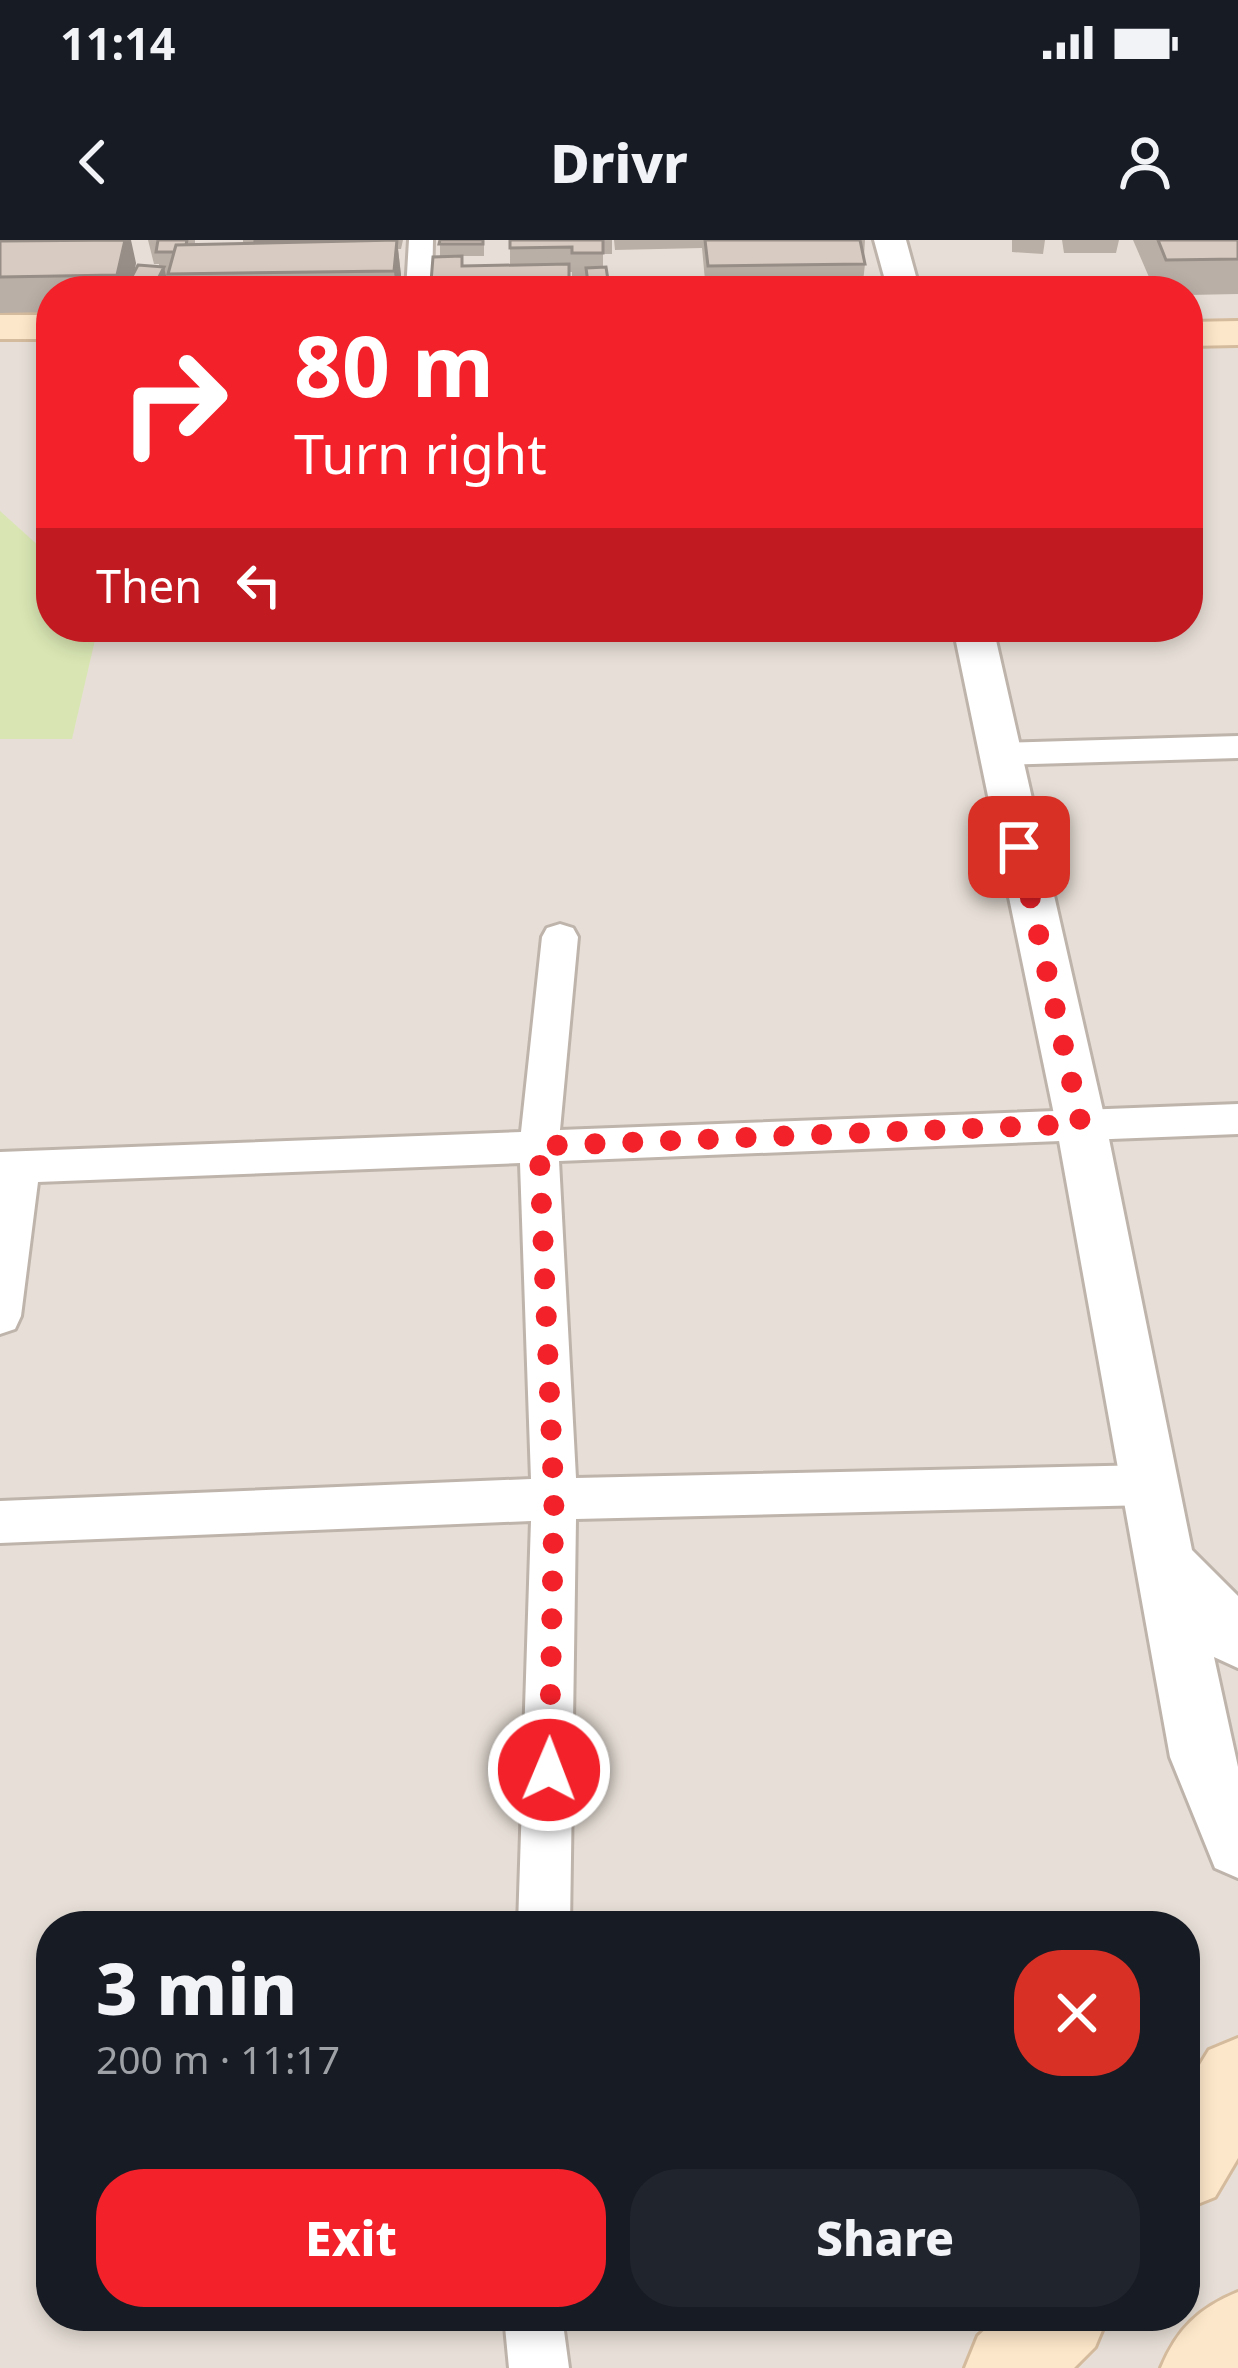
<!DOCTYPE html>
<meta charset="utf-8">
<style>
:root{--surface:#171b24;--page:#20242c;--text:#f1f3f6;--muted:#9ea1a6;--accent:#f2212a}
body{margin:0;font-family:"Noto Sans",sans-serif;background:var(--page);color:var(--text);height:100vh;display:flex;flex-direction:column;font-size:45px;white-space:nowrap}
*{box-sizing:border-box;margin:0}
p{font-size:39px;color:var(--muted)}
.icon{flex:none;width:66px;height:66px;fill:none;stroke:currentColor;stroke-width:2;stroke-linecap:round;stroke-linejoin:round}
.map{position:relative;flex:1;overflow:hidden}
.drawer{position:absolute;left:36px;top:1671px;width:1164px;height:420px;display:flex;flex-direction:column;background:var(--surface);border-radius:48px;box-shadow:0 6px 18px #0003}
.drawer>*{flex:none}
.banner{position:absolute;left:36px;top:36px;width:1167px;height:366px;border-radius:48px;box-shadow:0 6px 18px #0003;background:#f2212a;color:#fff;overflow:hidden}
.pin{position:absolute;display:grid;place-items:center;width:102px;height:102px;color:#fff;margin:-51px;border-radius:24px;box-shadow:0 6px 18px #0006}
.me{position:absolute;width:132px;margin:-66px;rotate:1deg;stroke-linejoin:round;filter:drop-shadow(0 0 9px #0008)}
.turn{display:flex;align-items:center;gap:42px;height:252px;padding:0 60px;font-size:54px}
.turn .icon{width:156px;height:156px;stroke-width:2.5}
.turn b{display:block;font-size:84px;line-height:102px}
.then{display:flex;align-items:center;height:114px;padding:0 60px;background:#0003;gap:24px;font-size:45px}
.round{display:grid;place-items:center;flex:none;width:126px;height:126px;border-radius:48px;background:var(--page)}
.summary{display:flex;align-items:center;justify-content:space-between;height:204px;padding:0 60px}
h1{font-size:72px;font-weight:800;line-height:90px}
.cta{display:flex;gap:24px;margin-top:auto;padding:24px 60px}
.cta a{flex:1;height:138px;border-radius:48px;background:var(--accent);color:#fff;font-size:48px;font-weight:800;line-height:138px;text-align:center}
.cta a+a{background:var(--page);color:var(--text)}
.status{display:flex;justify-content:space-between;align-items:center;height:84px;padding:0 60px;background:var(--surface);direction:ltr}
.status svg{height:33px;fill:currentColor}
header{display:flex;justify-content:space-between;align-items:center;height:156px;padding:0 60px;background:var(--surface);font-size:54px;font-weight:800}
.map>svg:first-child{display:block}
.residential{fill:#e7dfd7;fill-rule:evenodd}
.green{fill:#d9e6b3}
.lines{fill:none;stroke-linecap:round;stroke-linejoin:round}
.minor-casing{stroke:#bfb4ab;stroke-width:6}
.tertiary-casing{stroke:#bfb4ab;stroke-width:6}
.secondary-casing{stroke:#d5bb9d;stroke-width:6}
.minor{fill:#fff;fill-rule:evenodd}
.tertiary{fill:#fff;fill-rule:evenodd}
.secondary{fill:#fde7ca;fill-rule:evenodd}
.wall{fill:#baafa6}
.shaded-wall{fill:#978e87}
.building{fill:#d8cbc1;stroke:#978e87;stroke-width:3}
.route{stroke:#f2212a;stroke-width:21;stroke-dasharray:0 37.8}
</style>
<div class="status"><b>11:14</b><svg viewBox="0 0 49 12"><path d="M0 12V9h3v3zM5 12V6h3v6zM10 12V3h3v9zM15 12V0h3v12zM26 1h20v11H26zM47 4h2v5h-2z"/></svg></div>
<header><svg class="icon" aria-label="back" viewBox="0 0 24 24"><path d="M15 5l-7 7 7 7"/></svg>Drivr<svg class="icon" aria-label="person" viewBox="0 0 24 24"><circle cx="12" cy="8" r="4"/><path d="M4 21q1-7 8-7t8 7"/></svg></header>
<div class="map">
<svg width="1238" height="2128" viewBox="0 0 1238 2128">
<rect width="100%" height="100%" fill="#f4eee9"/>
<path class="residential" d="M0,0h1238v2128h-1238zM51,51h1137v336h-1137zM51,1686h1134v390h-1134z"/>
<path class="green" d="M0,271l51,46v70h47l-26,112h-72z"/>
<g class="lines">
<defs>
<path id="minor" d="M409,0h24l-1,51h-26z
M1238,496v22l-240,7 -12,-3 -4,-8 4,-8 12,-3z
M560,684l13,4 5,9 -18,193 678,-26v30l-679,27 17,317 573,-13 16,6 7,14 -7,14 -16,6 -573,14 -6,407h-52l13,-405 -531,22v-42l531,-22 -11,-316 -482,19 -17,134 -6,13 -15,5v-182l521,-20 21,-195 5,-9z
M504,2076h58l7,52h-60z"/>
<path id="tertiary" d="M874,0h32l14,51h-32z
M953,387h40l113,497 86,426 46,46v72l-24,-11 24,110v111l-23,-10 -45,-111 -114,-633z"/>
<path id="secondary" d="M0,75h51v24h-51z
M1238,81v24l-50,1v-24z
M1238,1798v120l-23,39 -30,12v-120l24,-39z
M1238,2052v76h-77c16,-39 38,-60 77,-76z
M1000,2076h108l-13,31 -21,21h-109l13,-32z"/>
</defs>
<use href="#minor" class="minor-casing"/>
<use href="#tertiary" class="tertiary-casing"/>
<use href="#secondary" class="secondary-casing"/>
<use href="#minor" class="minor"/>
<use href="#tertiary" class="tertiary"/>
<use href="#secondary" class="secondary"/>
</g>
<path class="wall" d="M148,0h47v5l48,-1v-4h160l-2,9h-3l3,26 -2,16h-227l-3,-14h-2v3l-6,11h-30v-2l-1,2h-79v21l-51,1v-72l136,22 -2,9 25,-5v-3h-5z
M440,0h44v16h-22l1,10 47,-1v-25h102v14h-9v13l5,13 32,11h-52l-2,-13h-14v-6h-3l1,19h-138l-1,-9 9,-26z
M614,0h251l-1,17 1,7 -3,27h-156l-4,-43 -87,2z
M1012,0h33l-2,14 -31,-2z
M1062,0h57l-3,13h-52z
M1133,0h105v54l-50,1v-4h-33z"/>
<path class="shaded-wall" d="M125,0h6l5,23 -4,19h-3l1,9h-9l-4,-16z
M397,0l4,35 -2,16h-3l-2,-20z
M164,27l3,13 -6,11h-4l-1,-8z"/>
<path class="building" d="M125,0l-8,35 -117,2v-36z
M158,0h29l-1,5h-10l-2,7h-18z
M255,0h93l-93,3z
M397,0l-3,31 -226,3 8,-29z
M440,0h43v4h-44z
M510,0h93v13h-31v-6l-62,1z
M705,0h155l5,24 -157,2z
M1158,0h80v19l-72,1z
M462,16v10l107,-2v16l-138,2 2,-25z
M138,25l26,2 -8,16 -27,-1z
M606,27l2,13 30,-1 2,12h-51l-3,-23z"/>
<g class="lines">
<path class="route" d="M549,1530l5,-271 -15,-353 542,-22 -62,-277"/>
</g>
</svg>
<div class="pin" style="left:1019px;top:607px;background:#d93025"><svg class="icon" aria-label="arrive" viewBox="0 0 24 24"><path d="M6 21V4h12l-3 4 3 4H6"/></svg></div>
<svg class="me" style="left:549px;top:1530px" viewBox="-20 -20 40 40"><circle r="17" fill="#f2212a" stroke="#fff" stroke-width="3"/><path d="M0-11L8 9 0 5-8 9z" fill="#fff"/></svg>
<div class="banner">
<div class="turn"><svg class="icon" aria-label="right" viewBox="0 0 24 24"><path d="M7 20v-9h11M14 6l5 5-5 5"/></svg><div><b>80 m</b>Turn right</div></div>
<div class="then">Then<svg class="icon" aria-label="left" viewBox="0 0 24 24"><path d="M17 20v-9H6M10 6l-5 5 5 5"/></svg></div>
</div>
<section class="drawer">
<div class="summary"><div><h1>3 min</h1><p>200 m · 11:17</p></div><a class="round" style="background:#d93025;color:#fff"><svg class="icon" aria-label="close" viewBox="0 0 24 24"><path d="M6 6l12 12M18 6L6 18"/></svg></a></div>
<div class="cta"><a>Exit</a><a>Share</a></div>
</section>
</div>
